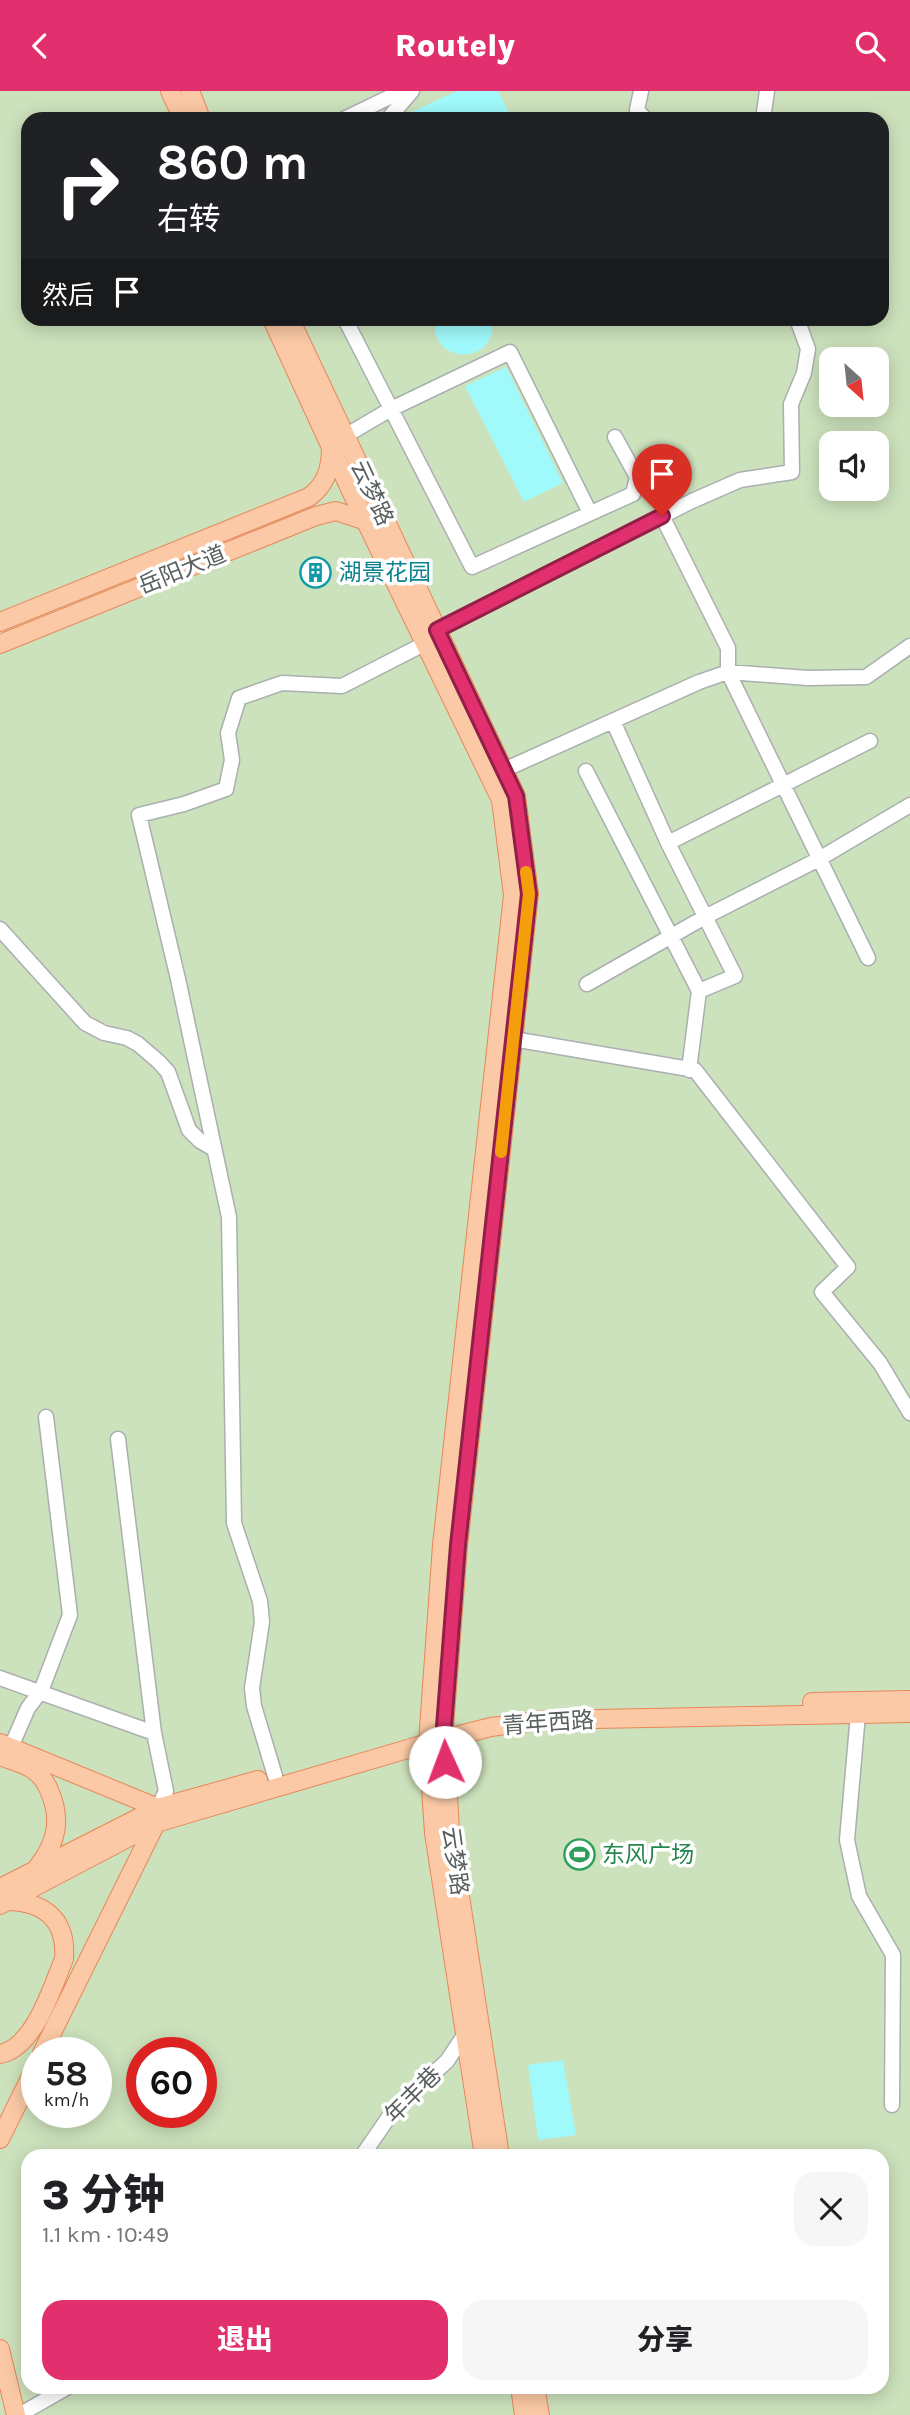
<!DOCTYPE html>
<html lang="zh">
<meta charset="utf-8">
<style>
:root{--surface:#fff;--page:#f6f6f6;--text:#202124;--muted:#757577;--accent:#e1306d}
body{margin:0;font-family:Karla,"Noto Sans SC",sans-serif;background:var(--page);color:var(--text);height:100vh;display:flex;flex-direction:column;font-size:26px;white-space:nowrap}
*{box-sizing:border-box;margin:0}
p{font-size:23px;color:var(--muted)}
.icon{flex:none;width:38px;height:38px;fill:none;stroke:currentColor;stroke-width:2;stroke-linecap:round;stroke-linejoin:round}
.map{position:relative;flex:1;overflow:hidden}
.panel{position:absolute;left:21px;top:2058px;width:868px;height:245px;display:flex;flex-direction:column;background:var(--surface);border-radius:21px;box-shadow:0 4px 18px #0003}
.panel>*{flex:none}
.top-card{position:absolute;left:21px;top:21px;width:868px;height:214px;border-radius:21px;box-shadow:0 4px 18px #0003;background:#202124;color:#fff;overflow:hidden}
.needle{width:46px;rotate:153deg}
.tools{position:absolute;left:819px;top:256px;display:grid;gap:14px}
.tools a{display:grid;place-items:center;width:70px;height:70px;border-radius:14px;background:var(--surface);box-shadow:0 4px 18px #0003;font-size:35px}
.speed{position:absolute;left:21px;top:1946px;display:flex;gap:14px;font-size:35px;font-weight:700;text-align:center}
.speed>*{display:grid;place-content:center;width:91px;height:91px;border-radius:50%;background:var(--surface);box-shadow:0 4px 18px #0003;line-height:1}
.speed small{font-size:18px;font-weight:400}
.speed .limit{border:10px solid #d22;background:#fff;color:#111}
.pin{position:absolute;display:grid;place-items:center;width:60px;height:60px;color:#fff;margin:-72px -30px;border-radius:50% 50% 50% 0;rotate:-45deg;box-shadow:0 0 7px #0007}
.pin .icon{rotate:45deg}
.me{position:absolute;width:77px;margin:-38px;rotate:358deg;stroke-linejoin:round;filter:drop-shadow(0 0 5px #0008)}
.turn{display:flex;align-items:center;gap:24px;height:147px;padding:0 21px;font-size:32px}
.turn .icon{width:91px;height:91px;stroke-width:2.5}
.turn b{display:block;font-size:49px;line-height:60px}
.then{display:flex;align-items:center;height:66px;padding:0 21px;background:#0003;gap:14px;font-size:26px}
.round{display:grid;place-items:center;flex:none;width:74px;height:74px;border-radius:21px;background:var(--page)}
.overview{display:flex;align-items:center;justify-content:space-between;height:119px;padding:0 21px}
h1{font-size:42px;font-weight:800;line-height:52px}
.primary-button{display:flex;gap:14px;margin-top:auto;padding:14px 21px}
.primary-button a{flex:1;height:80px;border-radius:21px;background:var(--accent);color:#fff;font-size:28px;font-weight:800;line-height:80px;text-align:center}
.primary-button a+a{background:var(--page);color:var(--text)}
header{display:flex;justify-content:space-between;align-items:center;height:91px;padding:0 21px;background:var(--accent);color:#fff;font-size:32px;font-weight:800}
.map>svg:first-child{display:block}
.green{fill:#cce2bc;fill-rule:evenodd}
.water{fill:#a0fafb}
.lines{fill:none;stroke-linecap:round;stroke-linejoin:round}
.minor-casing{stroke:#aaafb0;stroke-width:17}
.major-casing{stroke:#ea8559;stroke-width:20}
.minor{stroke:#fff;stroke-width:14}
.major{stroke:#fbc9a5;stroke-width:18}
.route-casing{stroke:#921f47;stroke-width:18}
.route{stroke:#e1306d;stroke-width:12}
.slow{stroke:#f59e0b;stroke-width:12}
.labels{text-anchor:middle;dominant-baseline:central;stroke-width:7;stroke-linejoin:round;paint-order:stroke}
.street-label{font-size:23px;fill:#595f60;stroke:#fff}
.culture-label{font-size:23px;fill:#0d838f;stroke:#fff;text-anchor:start}
.leisure-label{font-size:23px;fill:#27864d;stroke:#fff;text-anchor:start}
</style>
<header><svg class="icon" aria-label="back" viewBox="0 0 24 24"><path d="M15 5l-7 7 7 7"/></svg>Routely<svg class="icon" aria-label="search" viewBox="0 0 24 24"><circle cx="10" cy="10" r="6"/><path d="M15 15l6 6"/></svg></header>
<div class="map">
<svg width="910" height="2324" viewBox="0 0 910 2324">
<rect width="100%" height="100%" fill="#ebe4e0"/>
<path class="green" d="M0,0h910v2324h-910zM28,28h854v200h-854zM831,268h46v45h-46zM831,352h46v45h-46zM37,1962h59v59h-59zM142,1962h59v59h-59zM28,2065h854v231h-854z"/>
<path class="water" d="M457,0h41l14,28h-105l-2,-4z
M436,228h56c7,49 -66,45 -56,0z
M506,276l57,116 -39,19 -59,-116z
M563,1969l13,75 -38,5 -10,-75z"/>
<g class="lines">
<defs>
<path id="minor" d="M641,0l-4,19 8,9
M344,28l52,-25v-3
M388,28l24,-28
M763,28l4,-28
M345,228l127,248 161,-73 4,-17 -22,-40
M345,345l46,-27 119,-57 80,161
M662,425l66,132v24l140,286
M437,539l255,-129 48,-21 52,-8 -1,-68 13,-31 4,-24 -11,-30
M613,630l55,122 67,133 -36,15 -10,79
M504,679l195,-88 29,-10 80,6 58,-1 44,-31
M586,680l113,220
M668,752l202,-102
M0,838l85,94 19,10 23,5 11,6 21,18 9,10 21,58 11,11 14,8
M587,893l118,-67 114,-58 91,-54
M513,948l182,31 153,197 -26,25 58,71 30,50
M118,1348l36,294 12,58 -8,17
M0,1587l154,55
M858,1623l-11,126 12,56 34,59 -1,150
M11,1656l17,-39 13,-17 29,-76 -24,-198
M275,1685l-21,-70 -2,-18 10,-66 -2,-21 -26,-78 -5,-306 -51,-238 -39,-164 45,-11 42,-15 6,-29 -4,-27 11,-35 43,-15 60,3 84,-43
M362,2065l31,-45 54,-50 18,-27
M19,2324l49,-28"/>
<path id="major" d="M170,0l13,28
M190,0l11,28
M272,228l79,172 150,309 12,95 -71,650 -14,198 6,90 50,323
M290,228l226,477 13,98 -71,652 -14,181 6,104 50,325
M0,531l309,-125c17,-12 22,-29 22,-49
M0,553l316,-128 20,-5 30,10
M812,1611l98,-2
M0,1652l158,65
M0,1665c10,4 22,7 32,13 7,4 14,13 17,21 13,29 8,53 -12,78
M0,1797l158,-80 100,-28
M0,1814l156,-82 272,-80 63,-16 53,-7 366,-7
M42,1962l114,-230
M0,1963c34,-6 52,-66 64,-95 3,-39 -19,-57 -56,-58
M0,2048l37,-75
M0,2258l16,66
M520,2296l4,28
M535,2296l5,28"/>
</defs>
<use href="#minor" class="minor-casing"/>
<use href="#major" class="major-casing"/>
<use href="#minor" class="minor"/>
<use href="#major" class="major"/>
</g>
<g class="lines">
<defs>
<path id="route" d="M445,1671l-1,-35 14,-182 71,-651 -13,-98 -79,-166 225,-114"/>
</defs>
<use href="#route" class="route-casing"/>
<use href="#route" class="route"/>
<path class="slow" d="M501,1061l28,-258 -3,-22"/>
</g>
<defs>
<symbol id="building-ring" viewBox="-11 -11 22 22"><circle r="9.5" fill="#fff" stroke="#0f9aa8" stroke-width="1.5"/><path d="M-4-6H4V6H1V3H-1V6H-4ZM-2.5-4.3h1.7v1.8h-1.7ZM.8-4.3h1.7v1.8H.8ZM-2.5-1h1.7V.8h-1.7ZM.8-1h1.7V.8H.8Z" fill="#0f9aa8"/></symbol>
<symbol id="stadium-ring" viewBox="-11 -11 22 22"><circle r="9.5" fill="#fff" stroke="#2e9e5b" stroke-width="1.5"/><path d="M0-5a6.5 5 0 1 0 0 10a6.5 5 0 1 0 0-10ZM-3.5-1.8h7v3.6h-7Z" fill="#2e9e5b"/></symbol>
</defs>
<g fill-rule="evenodd">
<use href="#building-ring" x="298" y="464" width="35" height="35"/>
<use href="#stadium-ring" x="562" y="1746" width="35" height="35"/>
</g>
<g class="labels">
<g class="street-label">
<text transform="translate(372 402) rotate(65)">云梦路</text>
<text transform="translate(182 479) rotate(-22)">岳阳大道</text>
<text transform="translate(548 1632) rotate(-4)">青年西路</text>
<text transform="translate(455 1770) rotate(82)">云梦路</text>
<text transform="translate(413 2004) rotate(-45)">年丰巷</text>
</g>
<g class="culture-label">
<text x="339" y="481">湖景花园</text>
</g>
<g class="leisure-label">
<text x="602" y="1763">东风广场</text>
</g>
</g>
</svg>
<div class="tools">
<a><svg class="needle" viewBox="-14 -14 28 28"><path d="M0-13l5 13h-10z" fill="#e53935"/><path d="M0 13l5-13h-10z" fill="#757577"/></svg></a>
<a><svg class="icon" aria-label="sound" viewBox="0 0 24 24"><path d="M4 9h4l5-4v14l-5-4H4zM17 9q2 3 0 6"/></svg></a>
</div>
<div class="speed"><div>58<small>km/h</small></div><div class="limit">60</div></div>
<div class="pin" style="left:662px;top:425px;background:#d93025"><svg class="icon" aria-label="arrive" viewBox="0 0 24 24"><path d="M6 21V4h12l-3 4 3 4H6"/></svg></div>
<svg class="me" style="left:445px;top:1671px" viewBox="-20 -20 40 40"><circle r="19" fill="#fff"/><path d="M0-13L10 11 0 6-10 11z" fill="#e1306d"/></svg>
<div class="top-card">
<div class="turn"><svg class="icon" aria-label="right" viewBox="0 0 24 24"><path d="M7 20v-9h11M14 6l5 5-5 5"/></svg><div><b>860 m</b>右转</div></div>
<div class="then">然后<svg class="icon" aria-label="arrive" viewBox="0 0 24 24"><path d="M6 21V4h12l-3 4 3 4H6"/></svg></div>
</div>
<section class="panel">
<div class="overview"><div><h1>3 分钟</h1><p>1.1 km · 10:49</p></div><a class="round"><svg class="icon" aria-label="close" viewBox="0 0 24 24"><path d="M6 6l12 12M18 6L6 18"/></svg></a></div>
<div class="primary-button"><a>退出</a><a>分享</a></div>
</section>
</div>
